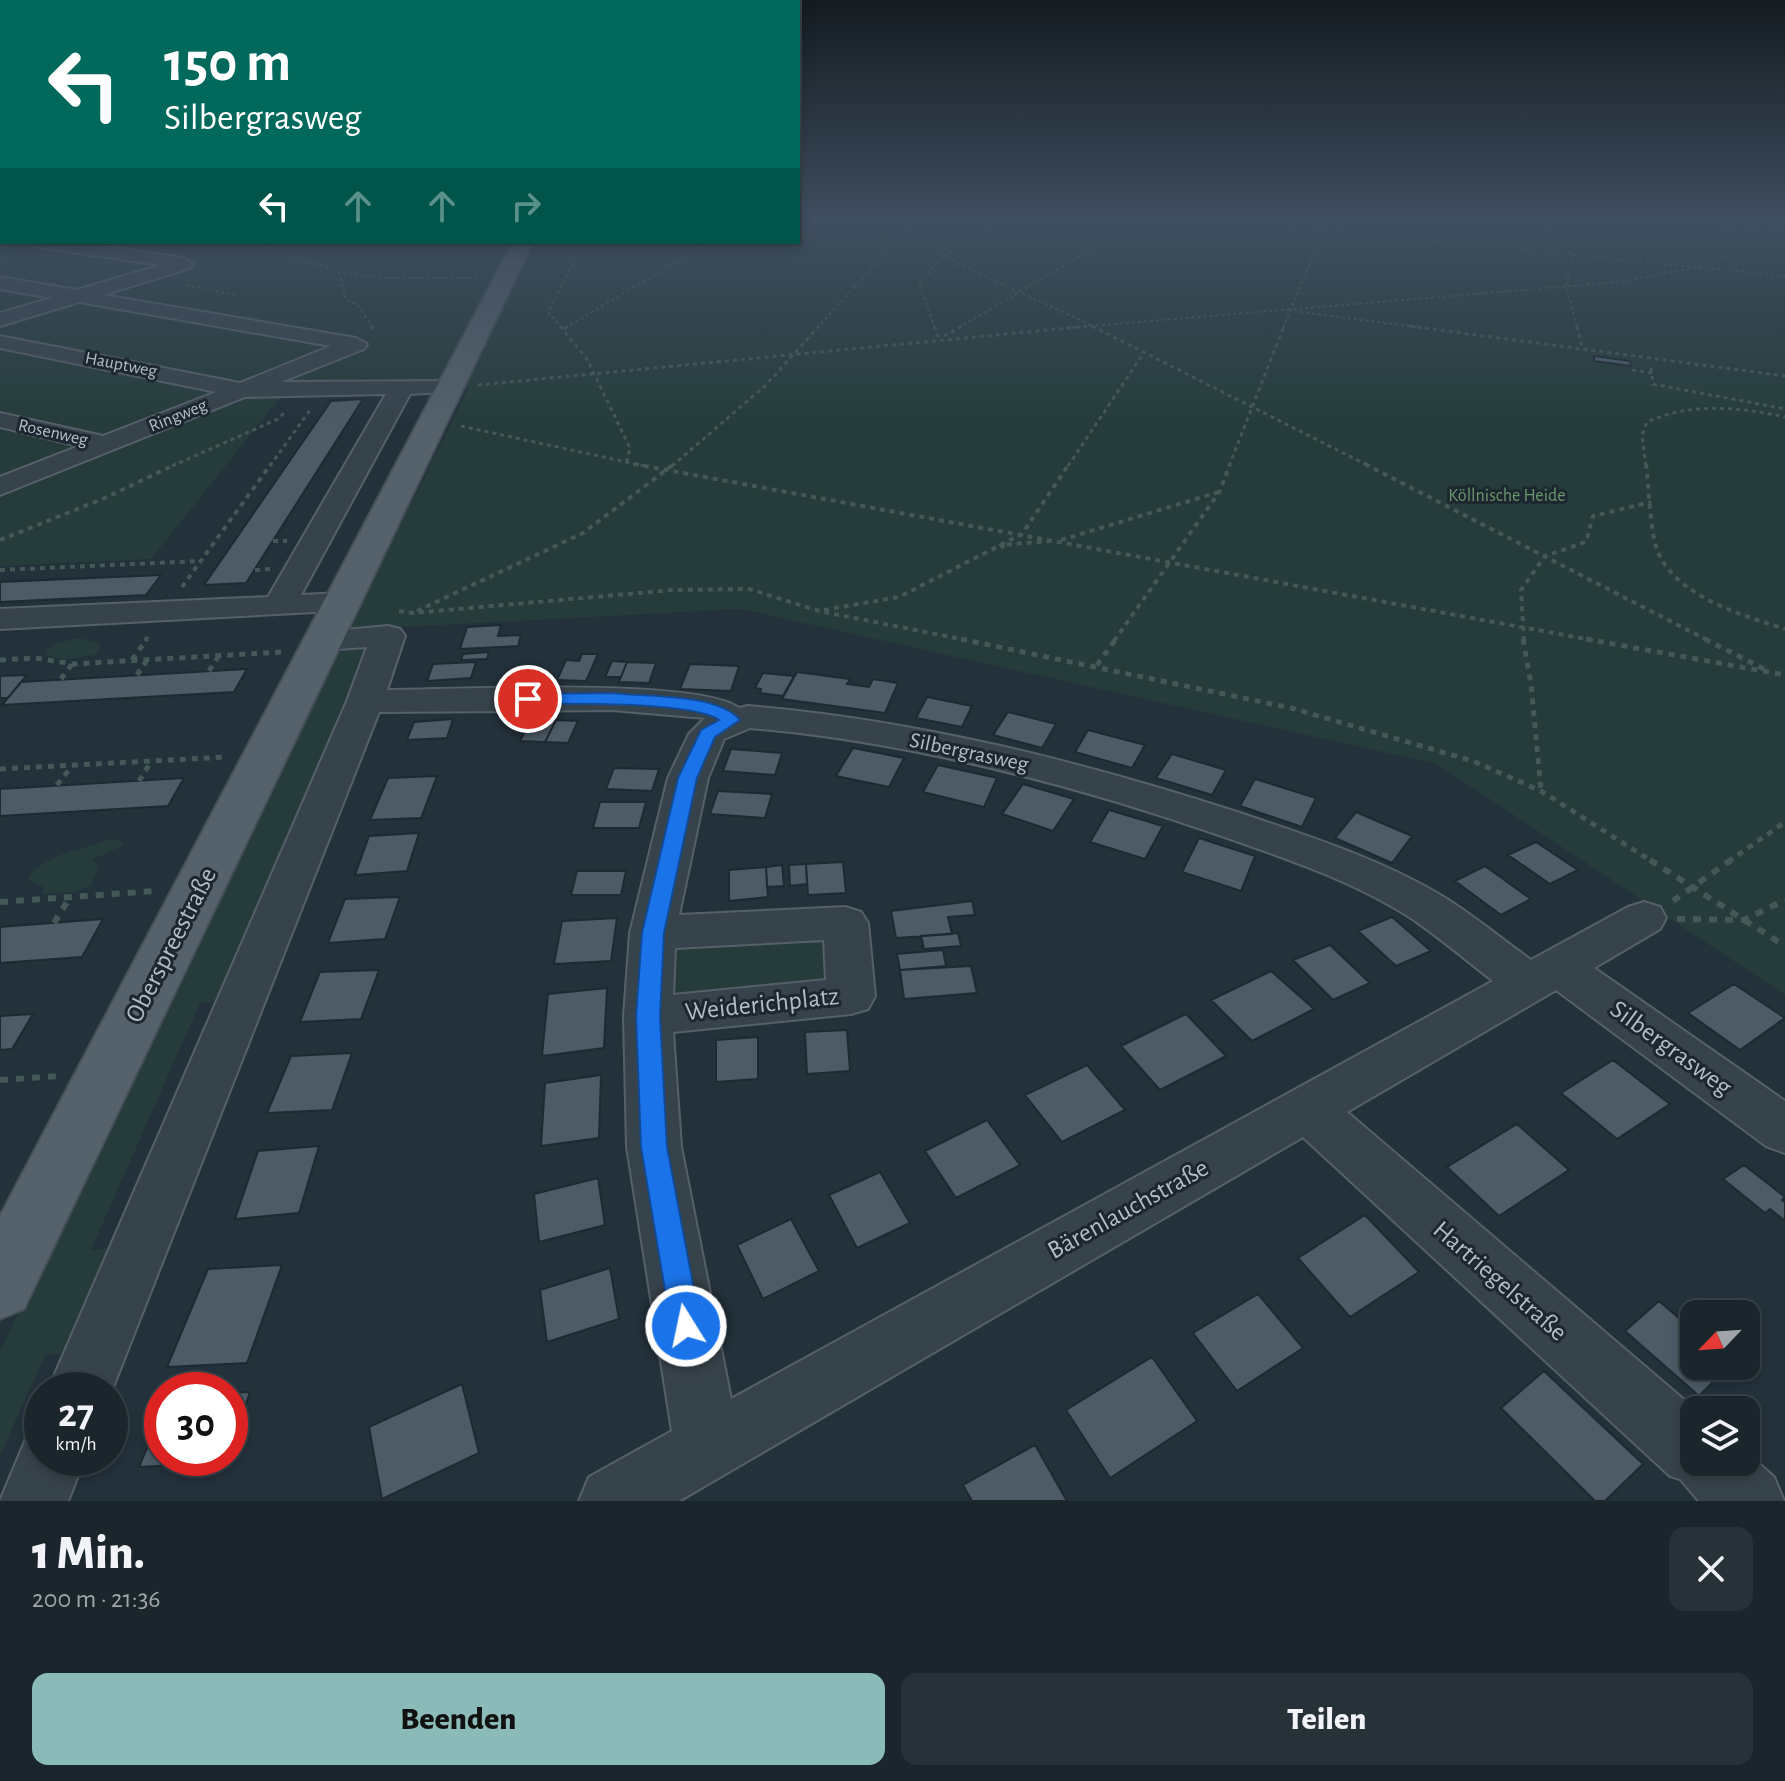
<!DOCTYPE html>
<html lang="de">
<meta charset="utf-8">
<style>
:root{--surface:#1a252c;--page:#273138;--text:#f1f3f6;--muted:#9fa5a9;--line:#384248;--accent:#8bbbb9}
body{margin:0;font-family:"Alegreya Sans",sans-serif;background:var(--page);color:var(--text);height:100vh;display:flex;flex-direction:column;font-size:30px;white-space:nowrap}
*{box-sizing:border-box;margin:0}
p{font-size:26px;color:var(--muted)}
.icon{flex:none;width:44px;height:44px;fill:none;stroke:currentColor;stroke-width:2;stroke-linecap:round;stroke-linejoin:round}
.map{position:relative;height:1501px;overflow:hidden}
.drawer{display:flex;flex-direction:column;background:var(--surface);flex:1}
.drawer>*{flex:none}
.top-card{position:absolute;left:0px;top:0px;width:800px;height:244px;box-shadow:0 4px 12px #0003,0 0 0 2px var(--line);background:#00695c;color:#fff;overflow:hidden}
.needle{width:52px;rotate:245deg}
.tools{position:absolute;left:1680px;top:1300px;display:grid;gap:16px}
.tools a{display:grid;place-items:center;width:80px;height:80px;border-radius:16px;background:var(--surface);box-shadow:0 4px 12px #0003,0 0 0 2px var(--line);font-size:40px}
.speed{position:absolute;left:24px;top:1372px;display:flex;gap:16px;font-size:40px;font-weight:700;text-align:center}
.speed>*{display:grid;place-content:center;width:104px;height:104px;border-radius:50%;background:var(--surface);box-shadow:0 4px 12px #0003,0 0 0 2px var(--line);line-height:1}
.speed small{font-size:20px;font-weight:400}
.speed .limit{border:12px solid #d22;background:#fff;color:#111}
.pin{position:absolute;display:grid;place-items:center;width:68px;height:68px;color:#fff;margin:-34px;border:4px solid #fff;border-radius:50%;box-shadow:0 2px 8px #0007}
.me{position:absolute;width:88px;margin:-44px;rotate:350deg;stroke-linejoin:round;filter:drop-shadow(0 0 6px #0008)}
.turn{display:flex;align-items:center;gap:28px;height:168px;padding:0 32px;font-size:36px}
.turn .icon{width:104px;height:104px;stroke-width:2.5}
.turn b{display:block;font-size:56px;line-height:68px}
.lanes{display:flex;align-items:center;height:76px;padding:0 32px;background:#0003;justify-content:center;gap:40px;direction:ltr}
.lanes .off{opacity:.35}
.round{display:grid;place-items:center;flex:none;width:84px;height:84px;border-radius:16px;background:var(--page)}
.headline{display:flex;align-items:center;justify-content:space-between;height:136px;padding:0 32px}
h1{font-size:48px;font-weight:800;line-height:60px}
.button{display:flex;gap:16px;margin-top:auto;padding:16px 32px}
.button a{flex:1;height:92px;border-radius:16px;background:var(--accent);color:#111;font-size:32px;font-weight:800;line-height:92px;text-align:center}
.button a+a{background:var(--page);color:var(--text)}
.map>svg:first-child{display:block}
.green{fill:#253c3a}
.building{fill:#4c5b66;stroke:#1e2932;stroke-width:2}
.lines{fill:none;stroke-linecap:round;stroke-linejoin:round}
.minor-casing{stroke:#556069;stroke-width:4}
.major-casing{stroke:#434e57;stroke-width:4}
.path-far4{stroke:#435857;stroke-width:2;stroke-dasharray:3 3;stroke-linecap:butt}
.path-far3{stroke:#435857;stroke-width:3;stroke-dasharray:4 4;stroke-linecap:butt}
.path-far2{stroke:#435857;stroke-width:4;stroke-dasharray:5 5;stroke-linecap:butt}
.path-far1{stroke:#435857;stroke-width:5;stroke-dasharray:6 6;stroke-linecap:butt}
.path{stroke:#435857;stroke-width:6;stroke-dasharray:8 8;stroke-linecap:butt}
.minor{fill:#37434b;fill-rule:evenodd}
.major{fill:#55626b;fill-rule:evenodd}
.route{fill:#1a73e8;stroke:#114b97;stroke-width:2}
.labels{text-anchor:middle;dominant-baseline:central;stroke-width:6;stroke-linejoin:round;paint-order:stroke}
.far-street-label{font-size:18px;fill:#b2bdc7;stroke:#1c2730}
.far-park-label{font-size:18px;fill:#6a976c;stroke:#1c2730}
.street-label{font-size:22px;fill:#b2bdc7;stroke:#1c2730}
.near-street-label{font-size:26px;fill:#b2bdc7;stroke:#1c2730}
</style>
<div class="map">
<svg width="1785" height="1501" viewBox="0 0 1785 1501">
<rect width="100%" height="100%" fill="#23313b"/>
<path class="green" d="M0,219l2,23h796v-23h987v776l-348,-231 -696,-155 -393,21 121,-243 -185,6 -133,166 -151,7z
M79,638l20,5 1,5 -5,7 -28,4 -20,-3 -2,-5 12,-8z
M378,645l-151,355 -27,3 -109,247 33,-3 -42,104 -37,4 -45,101v-105l339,-704z
M111,839l11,2 1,4 -31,15 7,7 -8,18 -15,7 -34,2 1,-7 -16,-8c17,-25 57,-30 84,-40z
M819,938l13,5 7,6 -14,34 -148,13 -4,-5v-37l10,-9z"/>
<path class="building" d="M1594,356l36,5 1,5 -37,-5z
M363,399l-117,184 -42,2 127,-184z
M161,575l-15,20 -146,7v-20z
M501,625l-3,11 23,-1 -3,11 -58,3 7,-22z
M489,652l-2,7 -26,1 2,-6z
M582,654h16l-12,27 -29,-1 9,-20 13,1z
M612,661l15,1 -6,15h-16z
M476,662l-5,16 -44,3 6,-17z
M627,662l29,1 -7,20 -30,-1z
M690,664l49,2 -8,25 -51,-2z
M247,669l-13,23 -232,13 19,-23z
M797,672l53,7 -3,5 22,3 4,-8 25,4 -13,30 -103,-14z
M763,673l31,3 -11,20 -23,-3 1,-4 -6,-1z
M27,675l-19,23h-8v-22z
M927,697l45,9 -10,21 -46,-9z
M1008,712l48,12 -14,24 -49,-13z
M453,719l-6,19 -40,2 7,-18z
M532,719l24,1 -11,22 -25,-1 5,-10h-7l5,-9h7z
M556,720l22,1 -10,22 -23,-1z
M1088,730l57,15 -13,23 -57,-16z
M853,748l51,10 -15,29 -53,-11z
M731,749l51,4 -7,22 -52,-4z
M1172,754l54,16 -14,25 -56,-17z
M938,765l59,13 -13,29 -61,-15z
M614,768l45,1 -7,22 -46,-2z
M437,776l-16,42 -51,2 18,-42z
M184,778l-16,28 -168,10v-27z
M1255,779l61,19 -14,29 -62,-21z
M1023,784l51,15 -21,32 -51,-17z
M718,791l54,3 -7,24 -55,-4z
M600,802h46l-7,26h-46z
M1109,810l54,16 -18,33 -55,-17z
M1356,812l56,24 -20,27 -57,-25z
M419,833l-12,38 -52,4 14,-39z
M1199,838l56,18 -14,35 -59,-19z
M1536,842l42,28 -28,14 -42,-29z
M843,862l3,31 -38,2 -2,-31z
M806,864l1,20 -17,2 -1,-21z
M782,865l2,21 -17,1 -1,-20z
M1485,866l46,33 -30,16 -46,-34z
M766,867l2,30 -39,4v-31z
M577,871h49l-5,24h-50z
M400,897l-15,42 -57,4 17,-44z
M972,901l3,14 -27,2 4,17 -56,4 -5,-27z
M1392,917l39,34 -35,15 -38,-35z
M617,918l-6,43 -57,3 8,-43z
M103,919l-21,38 -82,6v-36z
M958,933l3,13 -37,3 -3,-13z
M1330,945l40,38 -37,17 -40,-40z
M943,950l3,16 -46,4 -3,-16z
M971,966l6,27 -73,6 -4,-29z
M379,970l-18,49 -61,3 20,-50z
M1271,971l43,38 -62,32 -41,-41z
M1734,984l51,34 -45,32 -52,-37z
M607,988l-3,60 -62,8 6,-62z
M33,1014l-21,35 -12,1v-34z
M1186,1014l40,42 -66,34 -39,-44z
M847,1030l3,41 -43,3 -2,-42z
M758,1037v42l-42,3v-42z
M352,1053l-20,57 -65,3 24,-57z
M1613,1060l57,44 -53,35 -56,-46z
M1087,1065l38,45 -63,32 -37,-47z
M601,1075l-2,63 -58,8 4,-63z
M987,1120l33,45 -64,33 -31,-47z
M1517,1124l52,46 -70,46 -52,-49z
M319,1146l-20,67 -64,6 23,-68z
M1744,1165l41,32 -3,3 3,2v19l-15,-12 -5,4 -42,-34z
M880,1172l30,51 -53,25 -28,-53z
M598,1178l7,47 -66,17 -5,-48z
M1365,1215l54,57 -69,45 -52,-59z
M791,1219l28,52 -56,28 -26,-54z
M282,1265l-35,98 -80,4 41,-98z
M610,1268l9,51 -72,23 -7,-52z
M1258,1294l45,54 -66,43 -44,-58z
M1659,1301l35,30v35h35l-30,30 -74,-65z
M1152,1357l45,64 -87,57 -44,-68z
M1544,1371l99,93 -38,37h-10l-94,-93z
M462,1384l17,69 -97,46 -13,-72z
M250,1392l-20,57v-56z
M162,1412v46h65l-1,4 -87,5z
M1035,1445l32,56h-95l-9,-16z"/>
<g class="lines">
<defs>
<path id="minor" d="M0,232h2v10h-2z
M28,242h46l110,16 9,6 -3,4 -87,27 253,43 11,6 -3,5 -83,33 177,-1 4,5 -4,5 -48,3 -109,201 41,-2 11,3 5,7 -5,7 -353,19v-20l268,-12 118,-203 -141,3 -245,98v-18l79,-31 -79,-19v-14l103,23 113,-44 -216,-44v-12l240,47 91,-37 -252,-44 -79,24v-13l52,-15 -52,-9v-12l77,13 84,-25 -124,-18z
M388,626l12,3 5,7 -18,54c64,0 309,-13 352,18l9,-2c168,14 332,55 492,107 68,23 140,46 202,83 31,19 60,43 89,64l97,-53 16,-5 16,5 6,11 -6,11 -66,39 191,133v52l-19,-7 -210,-156 -209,122 349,298 -2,52h52v-10l28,25 10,24h-85l-19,-22 -10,-3 -367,-339 -624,364h-100l10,-24 83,-46 -45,-284 -3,-131 6,-83 38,-155 21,-44 16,-16 -93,-8 -233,2 -269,683v-5h-62l299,-689 20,-54 -43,3 -12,-3 -5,-7 5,-7zM750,728c160,14 315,54 466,106 66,23 136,46 195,84 28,19 55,42 82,63l-762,418 -50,-252 -8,-115 178,-18 17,-5 7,-13 -7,-73 -7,-11 -16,-5 -166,8 29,-137 16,-39zM824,940l2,40 -153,15 2,-47z
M42,1429v29h43l-17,43h-68l28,-67z"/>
<path id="major" d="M513,242h20l-509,1067 -24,10v-103z"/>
</defs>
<use href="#minor" class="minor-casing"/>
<use href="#major" class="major-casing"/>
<path class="path-far4" d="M1216,219l569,57
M1542,219l6,14 25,21
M1655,219l130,13
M798,233l101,6
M905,234l37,22 155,72
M252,242l87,30 42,6h99
M1574,254l-8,32 11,42
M339,272l7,28 11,4 16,24
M186,285l50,10
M1300,312l124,16
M562,328l-14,-16 37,-70
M565,328l145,-86
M817,328l100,-109
M935,328l-16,-44c36,-44 55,-52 109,-65
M958,328l186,-109
M1066,328l554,-46 78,-15 82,-35
M1283,328l45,-109"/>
<path class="path-far3" d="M371,326l2,3
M560,326l27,33 43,89 -3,13
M934,326l5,13
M1092,326l277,140
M1409,326l376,50
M1577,326l6,24
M564,329l4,-3
M944,336l18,-10
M1651,368l2,16 132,25
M1632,370l20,3
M478,385l611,-59
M461,426l184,40
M172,466l106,-47 8,-8
M270,466l40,-56
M672,466l94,-81 53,-59
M1068,466l77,-115
M1229,466l55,-140
M1646,466l-4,-30 5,-14c45,-20 91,-15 138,-5"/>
<path class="path-far2" d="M634,464l963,177
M1365,464l344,177
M1646,464c3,23 4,66 11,86 19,47 85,65 128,79
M0,540l105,-42 71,-34
M1061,540l158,-48
M273,541h14
M1004,548l-3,-3 50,-4
M0,570l200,-9
M255,570l15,-1
M182,587l89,-123
M824,610l75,-13 123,-63 47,-70
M399,611l14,2 260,-23 76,-1 70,22 152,30
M417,611l166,-78 91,-69
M145,641l4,-6
M1114,641l106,-150 10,-27
M1524,641l-3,-51 24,-34 41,-14 7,-26 58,-14"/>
<path class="path-far1" d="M961,639l330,69 182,53 68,30 112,71
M1523,639l8,45 10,107
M1586,639l199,36
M1705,639l59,30
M0,660l35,-2 38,6 209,-12
M132,660l15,-21
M1097,665l19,-26
M209,671l9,-14
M137,675l10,-15
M61,679l11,-15
M0,769l227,-12
M139,781l12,-19
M57,785l15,-19
M1728,862l57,-40"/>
<path class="path" d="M1650,860l135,86
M1673,901l58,-41
M0,902l155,-11
M1677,919l67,1 41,-20
M54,923l16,-26
M0,1080l59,-4"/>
<use href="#minor" class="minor"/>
<use href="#major" class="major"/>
</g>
<linearGradient id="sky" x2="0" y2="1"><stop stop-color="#131b20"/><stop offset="0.51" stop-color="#3f4e60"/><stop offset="1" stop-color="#3f4e60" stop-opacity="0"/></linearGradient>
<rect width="1785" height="429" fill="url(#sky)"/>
<path class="route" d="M612,693c34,4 105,0 128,27l-25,17 -18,41 -33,155 -4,83 7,131 34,179 -5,10 -10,5 -11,-5 -4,-10 -30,-179 -5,-131 6,-83 36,-155 23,-48 18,-10c-26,-19 -153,-16 -191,-16l-8,-5 8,-5z"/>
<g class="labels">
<g class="far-street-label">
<text transform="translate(121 365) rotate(11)">Hauptweg</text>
<text transform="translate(178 416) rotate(-22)">Ringweg</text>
<text transform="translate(53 433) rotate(13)">Rosenweg</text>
</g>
<g class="far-park-label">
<text x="1507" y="496">Köllnische Heide</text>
</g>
<g class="street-label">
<text transform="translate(969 752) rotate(12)">Silbergrasweg</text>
</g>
<g class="near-street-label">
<text transform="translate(171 945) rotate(-63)">Oberspreestraße</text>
<text transform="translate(762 1004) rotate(-6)">Weiderichplatz</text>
<text transform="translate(1671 1048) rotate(36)">Silbergrasweg</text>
<text transform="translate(1128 1209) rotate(-29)">Bärenlauchstraße</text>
<text transform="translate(1500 1281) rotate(41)">Hartriegelstraße</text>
</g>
</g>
</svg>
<div class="tools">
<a><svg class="needle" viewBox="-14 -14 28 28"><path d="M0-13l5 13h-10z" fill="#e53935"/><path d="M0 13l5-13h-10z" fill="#9fa5a9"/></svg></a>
<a><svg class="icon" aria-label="layers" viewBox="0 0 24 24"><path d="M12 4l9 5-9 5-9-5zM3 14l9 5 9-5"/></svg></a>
</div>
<div class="speed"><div>27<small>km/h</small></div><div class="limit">30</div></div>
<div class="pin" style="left:528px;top:699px;background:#d93025"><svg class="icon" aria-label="arrive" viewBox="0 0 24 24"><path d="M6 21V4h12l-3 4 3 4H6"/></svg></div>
<svg class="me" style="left:686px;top:1326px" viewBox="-20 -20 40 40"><circle r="17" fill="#1a73e8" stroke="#fff" stroke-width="3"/><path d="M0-11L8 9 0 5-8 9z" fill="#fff"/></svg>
<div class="top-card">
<div class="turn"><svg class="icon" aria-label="left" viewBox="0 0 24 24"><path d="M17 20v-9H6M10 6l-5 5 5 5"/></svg><div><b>150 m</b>Silbergrasweg</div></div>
<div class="lanes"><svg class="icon" aria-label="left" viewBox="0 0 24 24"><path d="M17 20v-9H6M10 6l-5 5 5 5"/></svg><svg class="icon off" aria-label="ahead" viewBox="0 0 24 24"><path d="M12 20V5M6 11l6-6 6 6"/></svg><svg class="icon off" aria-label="ahead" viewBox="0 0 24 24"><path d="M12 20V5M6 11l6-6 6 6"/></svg><svg class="icon off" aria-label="right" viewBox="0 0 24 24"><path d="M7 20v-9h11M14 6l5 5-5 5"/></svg></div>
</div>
</div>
<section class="drawer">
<div class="headline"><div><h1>1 Min.</h1><p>200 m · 21:36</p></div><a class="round"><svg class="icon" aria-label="close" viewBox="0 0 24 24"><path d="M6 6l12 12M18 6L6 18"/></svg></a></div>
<div class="button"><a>Beenden</a><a>Teilen</a></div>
</section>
